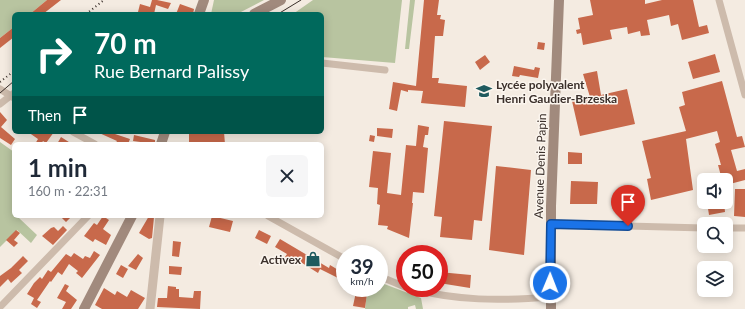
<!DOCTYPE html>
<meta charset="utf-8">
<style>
:root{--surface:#fff;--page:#f6f6f7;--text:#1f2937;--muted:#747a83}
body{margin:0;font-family:Lato,sans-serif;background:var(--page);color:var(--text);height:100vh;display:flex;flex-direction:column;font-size:15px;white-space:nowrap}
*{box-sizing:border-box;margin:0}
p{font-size:13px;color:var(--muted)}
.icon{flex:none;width:22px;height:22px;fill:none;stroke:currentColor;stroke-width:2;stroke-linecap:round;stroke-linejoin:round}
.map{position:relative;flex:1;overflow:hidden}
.details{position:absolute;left:12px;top:142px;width:312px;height:76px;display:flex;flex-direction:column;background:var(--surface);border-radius:6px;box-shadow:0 2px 10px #0003}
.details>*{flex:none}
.banner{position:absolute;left:12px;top:12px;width:312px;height:122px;border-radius:6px;box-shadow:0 2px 10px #0003;background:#00695c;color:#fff;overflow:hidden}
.buttons{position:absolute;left:697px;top:173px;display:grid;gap:8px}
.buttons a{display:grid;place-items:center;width:36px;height:36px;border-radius:6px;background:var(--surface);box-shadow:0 2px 10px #0003;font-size:20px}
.speed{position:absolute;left:336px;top:245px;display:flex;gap:8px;font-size:20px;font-weight:700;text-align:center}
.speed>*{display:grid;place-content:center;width:52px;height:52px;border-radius:50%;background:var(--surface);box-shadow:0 2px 10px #0003;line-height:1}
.speed small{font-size:10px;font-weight:400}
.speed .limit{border:6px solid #d22;background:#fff;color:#111}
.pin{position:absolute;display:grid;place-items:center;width:34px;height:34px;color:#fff;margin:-41px -17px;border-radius:50% 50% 50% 0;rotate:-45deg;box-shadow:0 0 4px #0007}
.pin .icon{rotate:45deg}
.me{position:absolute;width:44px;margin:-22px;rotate:1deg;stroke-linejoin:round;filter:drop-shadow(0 0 3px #0008)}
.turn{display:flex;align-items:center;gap:14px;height:84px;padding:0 16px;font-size:18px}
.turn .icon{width:52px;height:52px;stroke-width:2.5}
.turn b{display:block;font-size:28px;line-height:34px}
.then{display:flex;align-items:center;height:38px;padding:0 16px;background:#0003;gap:8px;font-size:15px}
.round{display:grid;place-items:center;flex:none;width:42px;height:42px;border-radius:6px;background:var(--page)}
.headline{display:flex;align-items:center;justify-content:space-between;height:68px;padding:0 16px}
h1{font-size:24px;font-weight:700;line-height:30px}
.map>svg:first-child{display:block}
.green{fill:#b8c4a0}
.building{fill:#c8694b}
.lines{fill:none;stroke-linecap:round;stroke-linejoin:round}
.minor{stroke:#cdbbac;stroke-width:7}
.tertiary{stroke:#cdbbac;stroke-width:9}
.secondary{stroke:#a18a7d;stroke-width:10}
.tram{stroke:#3b302b;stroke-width:1}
.rail{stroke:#3b302b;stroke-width:2;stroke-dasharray:1 3;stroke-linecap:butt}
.route-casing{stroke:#114b97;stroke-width:10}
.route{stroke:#1a73e8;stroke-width:7}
.labels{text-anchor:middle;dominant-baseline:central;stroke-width:3;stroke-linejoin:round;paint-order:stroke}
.poi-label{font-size:12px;font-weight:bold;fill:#3b302b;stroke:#fbf5ee;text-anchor:start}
.street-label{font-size:12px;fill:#3b302b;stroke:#fbf5ee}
</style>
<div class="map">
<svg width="745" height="309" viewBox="0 0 745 309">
<rect width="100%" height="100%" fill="#f4ebe1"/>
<path class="green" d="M0,0h47l-17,14h-16v13l-14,11z
M214,0h50l-27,14h-26z
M313,0h89l-7,63 -73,-6v-43h-29z
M410,0h5l-6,49h-4z
M0,142l14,10v64h7l-2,2 18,17 -6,8 -14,-13 -17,17z
M379,282l42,16 2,11h-7l-1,-4 -7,2v2h-43l2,-16 -12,-2 -2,-3h26z"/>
<path class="building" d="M47,0h14l-18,14h-13z
M152,0h5l14,3 -3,6 -12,-4 -2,9 -16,-2 2,-8 10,3z
M424,0h15l-2,15h4l-1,4 5,1 -2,16h-8l-3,42h7l-1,5 29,3 -2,21 -44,-4 2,-12 -15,-1v2l-7,-2 -4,21 -8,-2 4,-27 23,4z
M590,0h55v4l17,-4h31l6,27 8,-2 2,8 -27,7 -4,-16 -7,2 -2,-11 -22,5 3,15 -9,1 -1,-5 -12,3 -1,-7 -17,3 2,9 -29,6 -2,-12 -4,1 -1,-4 4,-1 -2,-11 15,-3z
M180,4l14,5 -1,5h-17z
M14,27v10l-14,11v-10z
M538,42l7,1 -1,7 -7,-1z
M715,54l5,18 -27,7 -5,-17z
M485,55l5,7 -10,8 -5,-8z
M514,66l20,4 1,-3 5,1 -2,10 -18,-3 -1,2 -7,-1z
M597,71l4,24 26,-6 8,35 -55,12 -8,-35 18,-4 -7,-23z
M722,81l15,56 5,-1 3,11 -14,3 6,21 8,-2v11l-19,5v-5h-15v-2l10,-2 -3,-11h3l-6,-21 5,-2 -3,-11 -31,8 7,51 -42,10 -4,-21 4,-1 -9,-37 44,-10 -7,-24 6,-2 -3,-13z
M0,112l7,8 -6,7 14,12 -4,6 -11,-7z
M444,121l48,5 -10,95 -8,-1 -2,20 -32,-3 2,-20 -8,-1z
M418,125l11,2 -1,8h-3l-2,12 5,1 -4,45 -11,-1 -1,11h1l-4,35 -22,-9 1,-3 -10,-1 2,-20 -3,-1 1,-16 -9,-1 4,-36 18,2 -4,40 14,2 5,-50 10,1z
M377,128l16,1 -1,9 -15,-2z
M28,132h26l-8,11 -3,-2 -2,3h-6l3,-5z
M97,132h19l-1,2 15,5 -2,5h-13l2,-3z
M189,132h35l1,12h-36z
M134,135l21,5v4l-22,-3z
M370,135l5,1 -1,6 -5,-1z
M61,137l11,7h-15z
M568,152l14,1v11h-14z
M496,166l35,4 -7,85 -35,-5z
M571,181l27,1 -1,22h-27z
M735,189h10v28l-11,-1z
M707,202h17l1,10 -16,3z
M60,216h12l-6,6z
M103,216l6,4 -6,9 8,6 -5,10 -11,-6 -2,3 -9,-6 10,-13 3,2z
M149,216l5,1 -2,21 -3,1 -10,-6z
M212,216l21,5 -3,11 -21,-5z
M63,226l4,4 -14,15 -11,-9 9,-8 3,-1 4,4z
M16,230l4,3 -6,7 4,3 -4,4 -8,-7z
M259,230l12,6 -4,8 -12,-6z
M280,239l49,29 1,-3 5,3 6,4 -3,6 -18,-9 -2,4 -27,-17 -2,3 -4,-2 2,-3 -12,-7z
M173,241l8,1 -2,15 -7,-1z
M94,251l6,4 -18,23 -6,-5 2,-2 -9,-7 -7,11 -4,-3 -7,10 -1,-1 -13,19 4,2 -4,6 -6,-4 3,-6 -7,-4 7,-11 6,-6 2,2 6,-9 3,2 15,-18 5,3 3,-4 9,6 2,-3 5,2z
M138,254l5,4 -7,12 -8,-4z
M23,256l5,5 -9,9 3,3 -11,10 -3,-4 -8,8v-11l11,-8z
M121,265l7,4 -5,9 -7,-4z
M169,266l13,1 -1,8 -12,-1z
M439,272l32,3 -1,13 -31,-5z
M65,284l4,2 -3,5 11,9 -6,9h-9l4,-7 -9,-4z
M168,286l8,1v2h3v8l14,1 1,-7h7l-1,18 -43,-2 1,-9h9z
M104,288l11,7 2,-4 10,6 4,-7 14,8 -7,11h-36l-7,-4z
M356,292l11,2 -2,14 -12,-2z"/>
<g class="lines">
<path class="minor" d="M719,0l26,95
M322,63l63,7
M0,89l14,9
M0,104l14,-11
M73,132l22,12
M268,216l77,43
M551,224l153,4
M726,228h19
M379,276l26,11
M408,288c50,13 91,13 142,9
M0,307l88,-91"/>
<path class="tertiary" d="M150,309l10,-93"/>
<path class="secondary" d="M199,14l5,-14
M254,14l27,-14
M161,144l4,-12
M84,309l48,-93
M551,309v-103l8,-206"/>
<path class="tram" d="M278,14l23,-14
M0,93l14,-12"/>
<path class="rail" d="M86,14l18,-14
M0,82l14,-11"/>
</g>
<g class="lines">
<defs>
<path id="route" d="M550,283l1,-59 77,2"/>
</defs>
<use href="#route" class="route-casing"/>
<use href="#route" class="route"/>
</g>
<defs>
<symbol id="school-bare" viewBox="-9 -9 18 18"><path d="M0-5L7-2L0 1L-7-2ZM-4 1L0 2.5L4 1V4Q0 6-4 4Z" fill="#1f5a5e" stroke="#fbf5ee" stroke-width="2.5" paint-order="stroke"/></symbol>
<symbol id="shop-bare" viewBox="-9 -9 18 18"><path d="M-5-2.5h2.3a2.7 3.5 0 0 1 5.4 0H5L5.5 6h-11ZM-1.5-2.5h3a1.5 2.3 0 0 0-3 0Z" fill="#1f5a5e" stroke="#fbf5ee" stroke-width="2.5" paint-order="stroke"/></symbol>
</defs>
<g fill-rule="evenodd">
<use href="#school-bare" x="473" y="80" width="22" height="22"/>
<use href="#shop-bare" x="302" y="248" width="22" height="22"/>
</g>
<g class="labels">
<g class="poi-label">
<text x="496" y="84">Lycée polyvalent<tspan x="496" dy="14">Henri Gaudier-Brzeska</tspan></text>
<text x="301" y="259" text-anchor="end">Activex</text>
</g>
<g class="street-label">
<text transform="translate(540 166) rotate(-88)">Avenue Denis Papin</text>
</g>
</g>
</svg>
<div class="buttons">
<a><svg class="icon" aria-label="sound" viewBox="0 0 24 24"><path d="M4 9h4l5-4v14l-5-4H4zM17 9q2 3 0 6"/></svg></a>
<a><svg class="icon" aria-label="search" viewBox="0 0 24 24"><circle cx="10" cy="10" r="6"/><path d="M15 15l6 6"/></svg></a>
<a><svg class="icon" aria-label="layers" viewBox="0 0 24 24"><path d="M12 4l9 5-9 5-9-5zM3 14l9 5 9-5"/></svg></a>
</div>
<div class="speed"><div>39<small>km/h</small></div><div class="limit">50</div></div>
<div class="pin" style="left:628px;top:226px;background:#d93025"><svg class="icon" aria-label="arrive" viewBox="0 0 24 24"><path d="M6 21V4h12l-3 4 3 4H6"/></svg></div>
<svg class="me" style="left:550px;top:283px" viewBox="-20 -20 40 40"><circle r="17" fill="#1a73e8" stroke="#fff" stroke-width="3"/><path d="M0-11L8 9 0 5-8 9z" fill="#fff"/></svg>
<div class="banner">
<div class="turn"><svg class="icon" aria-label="right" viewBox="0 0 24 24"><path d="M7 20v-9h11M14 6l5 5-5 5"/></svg><div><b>70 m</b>Rue Bernard Palissy</div></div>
<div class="then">Then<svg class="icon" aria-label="arrive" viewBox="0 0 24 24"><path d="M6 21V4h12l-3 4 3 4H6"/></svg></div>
</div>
<section class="details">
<div class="headline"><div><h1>1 min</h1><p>160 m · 22:31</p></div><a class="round"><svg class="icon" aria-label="close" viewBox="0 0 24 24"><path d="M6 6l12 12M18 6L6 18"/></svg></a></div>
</section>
</div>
